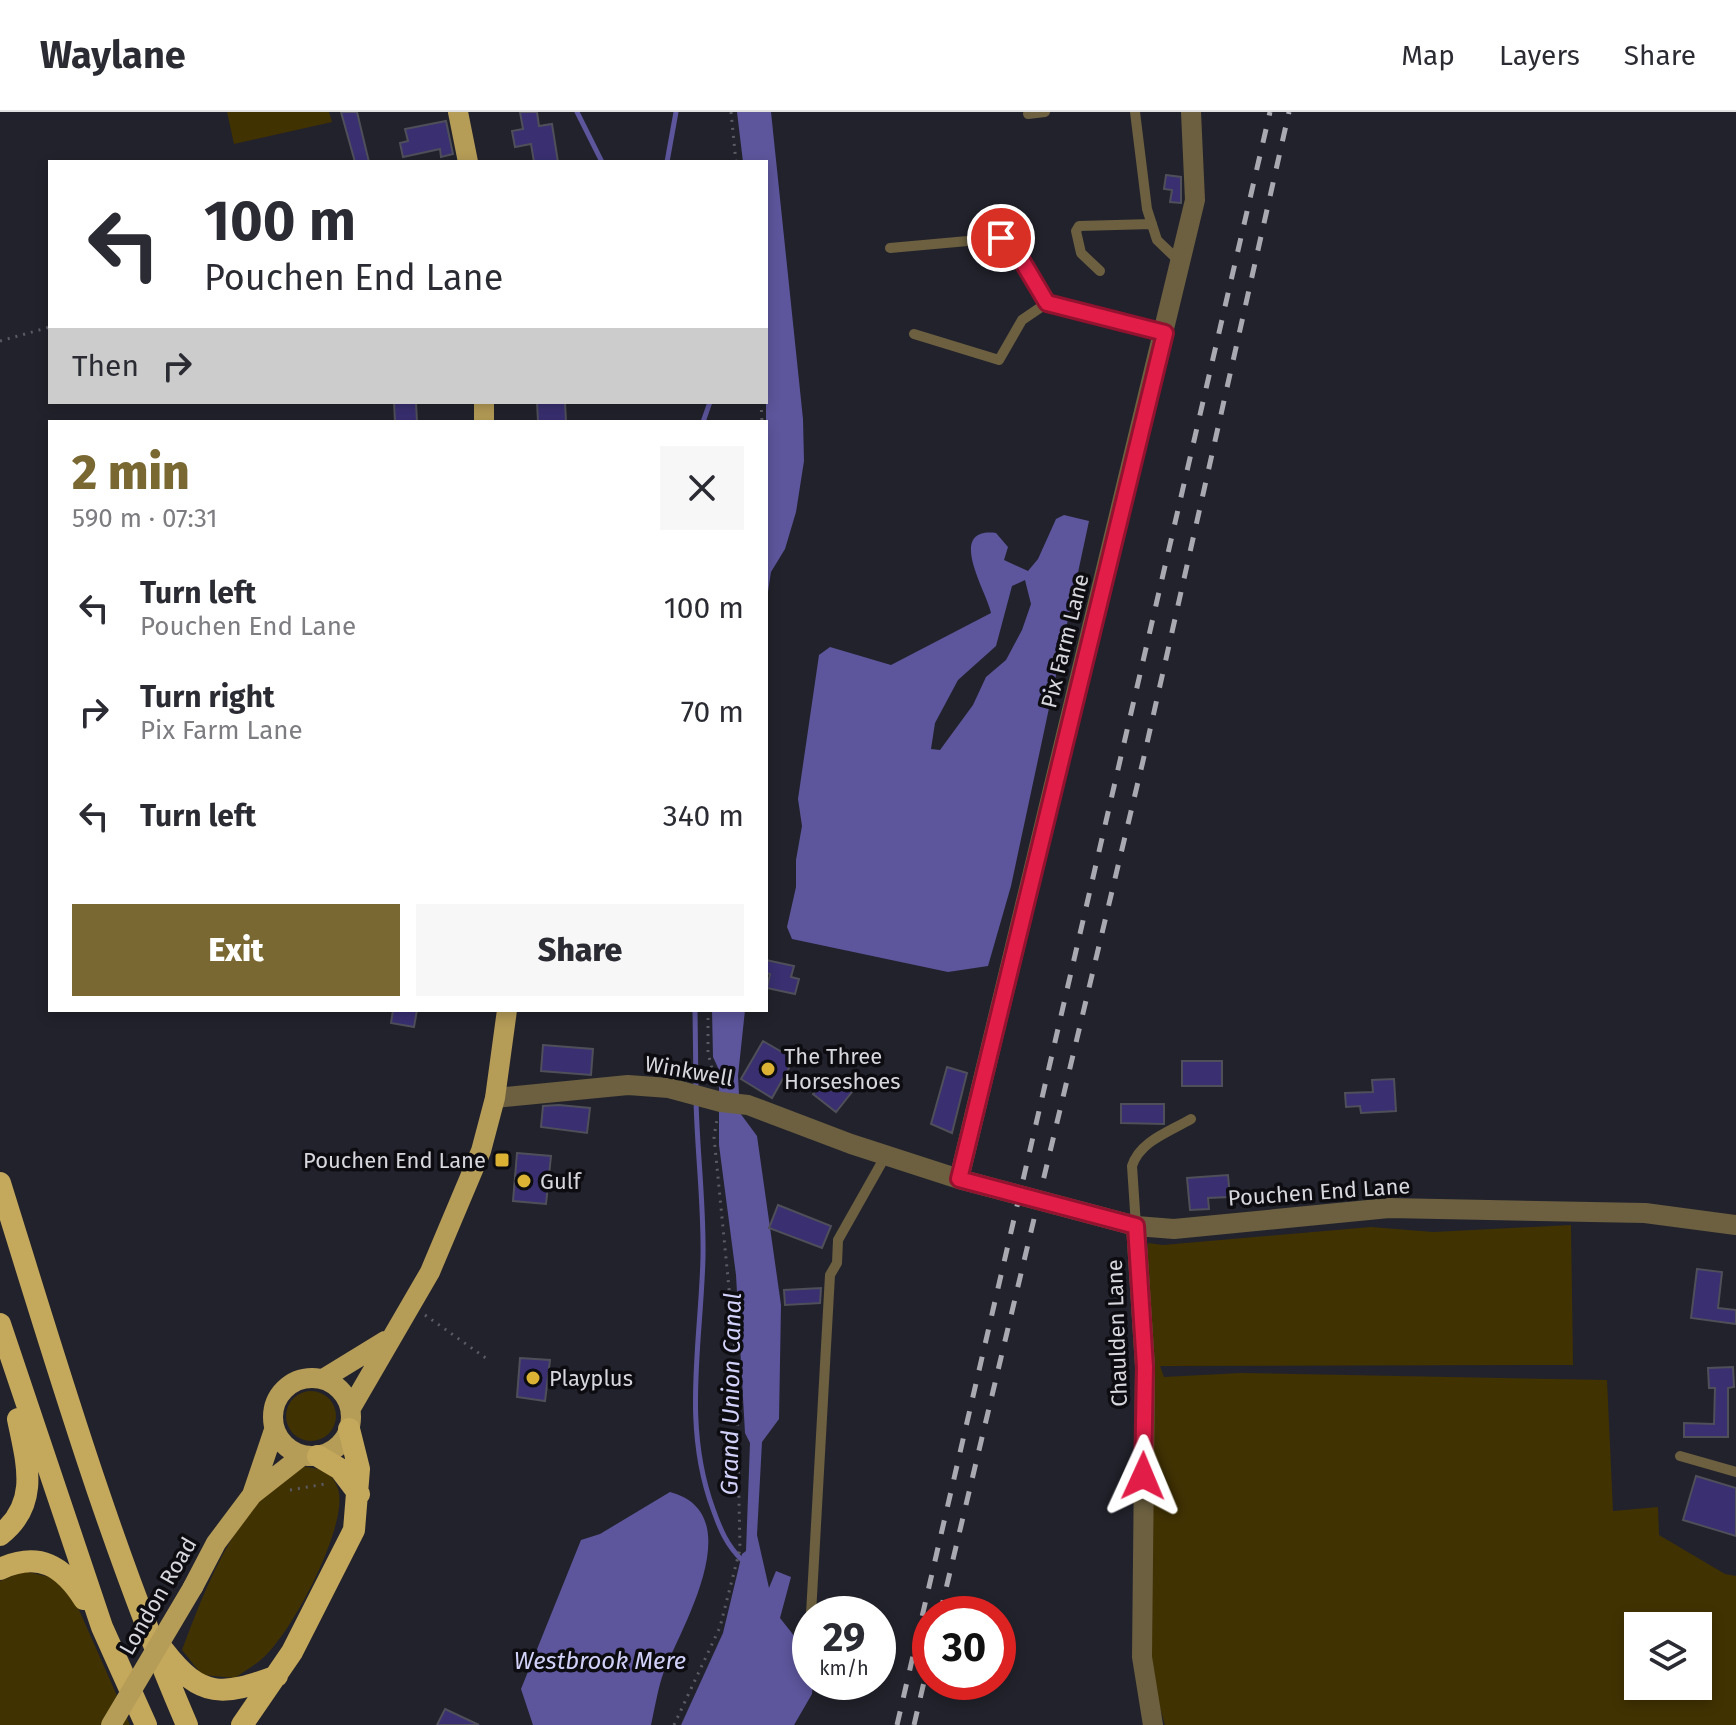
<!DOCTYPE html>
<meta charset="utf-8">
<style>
:root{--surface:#fff;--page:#f7f7f7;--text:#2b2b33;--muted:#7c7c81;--line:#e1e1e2;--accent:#7a6833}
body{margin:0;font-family:"Fira Sans",sans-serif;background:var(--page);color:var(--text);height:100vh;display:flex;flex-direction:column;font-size:30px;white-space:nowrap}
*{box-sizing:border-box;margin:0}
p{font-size:26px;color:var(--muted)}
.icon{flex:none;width:44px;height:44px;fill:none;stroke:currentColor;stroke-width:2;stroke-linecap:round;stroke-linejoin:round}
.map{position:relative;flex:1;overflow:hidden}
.panel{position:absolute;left:48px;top:308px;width:720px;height:592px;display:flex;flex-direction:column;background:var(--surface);border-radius:0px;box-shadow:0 4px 12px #0003}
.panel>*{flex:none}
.guide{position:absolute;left:48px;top:48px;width:720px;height:244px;border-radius:0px;box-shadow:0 4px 12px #0003;background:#fff;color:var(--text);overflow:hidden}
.buttons{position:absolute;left:1624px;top:1500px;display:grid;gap:16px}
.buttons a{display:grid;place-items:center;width:88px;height:88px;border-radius:0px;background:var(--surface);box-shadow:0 4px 12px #0003;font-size:40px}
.speed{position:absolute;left:792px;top:1484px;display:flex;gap:16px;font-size:40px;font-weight:700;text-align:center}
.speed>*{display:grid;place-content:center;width:104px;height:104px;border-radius:50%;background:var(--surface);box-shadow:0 4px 12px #0003;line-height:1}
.speed small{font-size:20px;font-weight:400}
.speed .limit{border:12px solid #d22;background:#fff;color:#111}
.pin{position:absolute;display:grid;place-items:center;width:68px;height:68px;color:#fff;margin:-34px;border:4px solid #fff;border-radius:50%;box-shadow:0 2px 8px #0007}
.me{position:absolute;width:88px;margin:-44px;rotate:1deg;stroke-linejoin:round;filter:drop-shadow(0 0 6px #0008)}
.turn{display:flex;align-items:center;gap:28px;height:168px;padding:0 24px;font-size:36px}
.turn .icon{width:104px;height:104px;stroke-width:2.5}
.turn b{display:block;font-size:56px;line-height:68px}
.then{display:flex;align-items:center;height:76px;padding:0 24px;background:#0003;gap:16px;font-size:30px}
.round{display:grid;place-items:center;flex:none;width:84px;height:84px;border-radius:0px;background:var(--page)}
.summary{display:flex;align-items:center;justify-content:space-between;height:136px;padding:0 24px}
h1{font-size:48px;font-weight:800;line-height:60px;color:var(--accent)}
.primary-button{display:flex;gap:16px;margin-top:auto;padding:16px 24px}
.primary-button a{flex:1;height:92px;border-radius:0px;background:var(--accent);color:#fff;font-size:32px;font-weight:800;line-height:92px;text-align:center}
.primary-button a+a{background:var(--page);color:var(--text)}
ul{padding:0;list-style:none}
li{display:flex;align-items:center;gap:24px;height:104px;padding:0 24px}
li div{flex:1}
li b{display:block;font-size:30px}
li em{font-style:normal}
header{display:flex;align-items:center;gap:48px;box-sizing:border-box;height:112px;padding:0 40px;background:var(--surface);border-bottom:2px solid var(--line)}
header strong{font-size:38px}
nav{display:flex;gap:44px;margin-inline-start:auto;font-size:28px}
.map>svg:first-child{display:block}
.green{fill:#413202;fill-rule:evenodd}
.water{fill:#5d569c;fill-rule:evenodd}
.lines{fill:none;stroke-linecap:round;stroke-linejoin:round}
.stream{stroke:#5d569c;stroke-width:5}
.building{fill:#392f71;stroke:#4f4f5a;stroke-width:2}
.path{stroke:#5b5b64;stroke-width:3;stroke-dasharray:2 6;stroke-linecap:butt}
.service{stroke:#6c6040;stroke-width:10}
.minor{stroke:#6c6040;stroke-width:20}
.primary{stroke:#b59c57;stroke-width:20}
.trunk{stroke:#c4a85b;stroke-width:22}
.rail{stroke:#a9a9b1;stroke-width:5;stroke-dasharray:14 14;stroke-linecap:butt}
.primary-bridge{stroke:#b59c57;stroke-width:20}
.route-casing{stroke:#92132f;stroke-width:20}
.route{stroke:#e11d48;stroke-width:14}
.poi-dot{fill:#dbb233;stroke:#0c0c11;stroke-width:3}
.labels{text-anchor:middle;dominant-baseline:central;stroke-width:7;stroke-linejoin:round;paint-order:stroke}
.street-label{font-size:22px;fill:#d7d7de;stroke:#0c0c11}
.poi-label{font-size:22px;fill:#d7d7de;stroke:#0c0c11;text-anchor:start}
.water-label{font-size:24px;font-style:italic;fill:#d2d1f9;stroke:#0c0c11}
</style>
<header>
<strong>Waylane</strong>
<nav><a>Map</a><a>Layers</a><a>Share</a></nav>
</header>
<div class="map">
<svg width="1736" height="1613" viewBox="0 0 1736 1613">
<rect width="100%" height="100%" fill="#22222c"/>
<path class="green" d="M227,0h102l3,10 -98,22z
M1571,1113l2,140 -413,1 4,11 77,-4 366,7 6,131 45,-4 1,28 66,39 11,2v149h-571l-12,-41 -4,-99 -1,-342 15,2 208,-18 62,5zM1638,1514h60v60h-60z
M286 1304a25 25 0 1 1 50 0a25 25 0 1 1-50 0Z
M302,1354l26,5c4,7 10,14 11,22 6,38 -46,137 -74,163 -8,8 -20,15 -30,22l-33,-3 -20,-25c24,-65 57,-150 120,-184z
M24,1459l30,7 22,25 54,122h-130v-144z"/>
<path class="water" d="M737,0h34l32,307 1,42 -8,51 -11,37 -14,23 -5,33v-443h-23z
M1064,403l25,6 -78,365 -23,80 -40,6 -156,-33 -5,-12 9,-40v-27l6,-34 -4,-27 21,-144 11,-8 61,18 100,-52c-4,-21 -46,-86 5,-80l12,14 -4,13 24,11 10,-12 18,-40zM1025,468l6,24 -9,26 -16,30 -20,17 -13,28 -33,45 -9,-1 4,-26 23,-43 38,-34 16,-60z
M712,898h33l-7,66 2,37 17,23 24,169 -2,114 -17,23 -5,93 12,53 7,-17 15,6 -11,41 30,38v26h3l-1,12 -18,31h-113l42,-92 19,-79 4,-3 4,-108 -5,-10 -9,-158 -17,-130v-75l-6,-13z
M670,1380c80,21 13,133 -6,179 -6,17 -9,36 -13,54h-118l-12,-36 60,-149 19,-6z"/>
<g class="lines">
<path class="stream" d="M577,0l25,50
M667,50l9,-50
M703,310l7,-20
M695,898l1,79
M696,987c1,53 8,104 7,158 -2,86 -21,168 10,252 7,20 14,37 30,52"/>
</g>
<path class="building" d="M341,0h16l12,50h-14z
M520,0h17l2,14 13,-2 6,38h-24l-3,-18 -16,3 -3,-16 11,-2z
M446,9l7,33 -12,3 -1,-8 -37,8 -3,-14 8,-2 -3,-12z
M1166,63l15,2v26l-11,-1 2,-12 -8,-1z
M394,290h22l1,20h-22z
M537,290h28l1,20h-28z
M766,848l28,6 -3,11 8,2 -4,15 -28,-6 3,-14 -4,-1z
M393,898h24l-3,17 -23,-4z
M763,929l31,18 -22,39 -31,-19z
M543,933l50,4 -2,26 -50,-4z
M1182,949h40v25h-40z
M947,955l20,6 -15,60 -21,-9z
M1394,967l2,32 -35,2 -1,-7 -14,1 -1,-14 28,-1 -1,-12z
M838,968l14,12 -16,20 -23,-18 9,-11 9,7z
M1121,992h43v20l-43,-1z
M559,993l31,3 -3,25 -46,-6 2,-21z
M517,1041l34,3 -5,48 -33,-3z
M1228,1063l2,22 -22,1 1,11 -19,1 -3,-32z
M778,1093l53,21 -9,22 -53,-20z
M1697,1157l25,3 -4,36 18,2v14l-45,-6z
M821,1176l-1,15 -35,2 -1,-15z
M520,1246l30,2 -5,41 -28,-4z
M1733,1255l1,20 -6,1v49h-44v-14l30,1 1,-36h-6l-1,-20z
M1696,1364l40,12v48l-53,-16z
M445,1597l34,16h-42z"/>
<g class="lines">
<path class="path" d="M731,0l5,50
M0,229l50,-14
M761,290l1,20
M708,898v43l7,28
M425,1203l65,46
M290,1378l35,-6
M674,1613l46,-98 20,-78 -4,-190 -22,-222 3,-18"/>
<path class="service" d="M1135,0l12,97 10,31 23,22
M1028,2l17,-2
M890,136l111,-10 11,6 35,59
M1100,159l-19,-18 -5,-22 3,-5 73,-2
M914,222l85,26 23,-40 25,-17 118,30
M1136,1114l-4,-60c8,-25 37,-34 59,-47
M1680,1344l56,16
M811,1502l19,-339 7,-12 1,-23 48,-85"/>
<path class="minor" d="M495,986l133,-13 41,3 52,14 27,3 103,39 108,35 177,47 38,3 215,-21 256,5 91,12
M959,1067l236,-979 -4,-88
M1136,1114l9,141 -3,290 11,68"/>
<path class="primary" d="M458,0l10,50
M484,290v20
M273 1305a39 39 0 1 1 78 0a39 39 0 1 1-78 0Z
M323,1267l62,-38
M351,1296l79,-136 51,-121 14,-53 12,-88
M252,1383l22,-65
M193,1475l23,-44 36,-48 51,-40"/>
<path class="trunk" d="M0,1071c57,183 111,366 187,542
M0,1212l102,303 44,98
M318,1344l22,13 19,25
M0,1423c40,-31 27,-72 18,-116
M0,1457c39,-18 63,-3 84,30
M164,1539c37,48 59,45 113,25
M242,1613l50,-73 62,-122 5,-61 -10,-40"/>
<path class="rail" d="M940,1502l203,-853 146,-649
M897,1613l373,-1613
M914,1613l16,-69"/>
<path class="primary-bridge" d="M111,1613l82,-138"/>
</g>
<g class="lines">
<defs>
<path id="route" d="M1001,126l11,6 35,59 118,30 -206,846 177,47 9,141 -2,109"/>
</defs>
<use href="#route" class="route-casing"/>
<use href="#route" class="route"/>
</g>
<g class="poi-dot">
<circle cx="768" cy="957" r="8"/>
<rect x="494" y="1040" width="16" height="16" rx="4"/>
<circle cx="524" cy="1069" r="8"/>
<circle cx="533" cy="1266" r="8"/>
</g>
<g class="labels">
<g class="street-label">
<text transform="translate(1065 529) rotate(-76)">Pix Farm Lane</text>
<text transform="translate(689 959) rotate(10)">Winkwell</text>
<text transform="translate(1319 1080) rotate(-4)">Pouchen End Lane</text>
<text transform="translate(1117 1221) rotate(-92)">Chaulden Lane</text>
<text transform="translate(158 1484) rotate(-60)">London Road</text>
</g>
<g class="poi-label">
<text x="784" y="944">The Three<tspan x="784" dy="25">Horseshoes</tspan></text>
<text x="486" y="1048" text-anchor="end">Pouchen End Lane</text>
<text x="540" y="1069">Gulf</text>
<text x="549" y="1266">Playplus</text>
</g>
<g class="water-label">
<text transform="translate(731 1282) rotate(-89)">Grand Union Canal</text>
<text x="600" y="1549">Westbrook Mere</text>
</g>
</g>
</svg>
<div class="buttons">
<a><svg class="icon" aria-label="layers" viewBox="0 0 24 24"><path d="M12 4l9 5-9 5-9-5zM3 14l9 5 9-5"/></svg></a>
</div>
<div class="speed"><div>29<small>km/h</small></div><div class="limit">30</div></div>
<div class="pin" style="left:1001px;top:126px;background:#d93025"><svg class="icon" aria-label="arrive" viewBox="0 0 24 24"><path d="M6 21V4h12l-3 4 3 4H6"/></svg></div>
<svg class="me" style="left:1143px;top:1364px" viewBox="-20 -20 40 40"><path d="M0-17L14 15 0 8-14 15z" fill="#e11d48" stroke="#fff" stroke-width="4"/></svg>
<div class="guide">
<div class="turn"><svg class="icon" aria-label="left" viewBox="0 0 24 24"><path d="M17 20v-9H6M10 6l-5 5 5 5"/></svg><div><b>100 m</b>Pouchen End Lane</div></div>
<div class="then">Then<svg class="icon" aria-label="right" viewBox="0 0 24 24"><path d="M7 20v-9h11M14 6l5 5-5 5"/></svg></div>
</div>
<section class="panel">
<div class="summary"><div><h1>2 min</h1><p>590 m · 07:31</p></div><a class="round"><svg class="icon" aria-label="close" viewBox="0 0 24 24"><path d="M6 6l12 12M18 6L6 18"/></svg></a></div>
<ul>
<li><svg class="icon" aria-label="left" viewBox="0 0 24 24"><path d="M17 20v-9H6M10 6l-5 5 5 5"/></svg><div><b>Turn left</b><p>Pouchen End Lane</p></div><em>100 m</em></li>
<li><svg class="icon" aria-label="right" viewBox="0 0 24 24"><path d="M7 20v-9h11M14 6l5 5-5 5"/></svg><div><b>Turn right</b><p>Pix Farm Lane</p></div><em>70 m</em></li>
<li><svg class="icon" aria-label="left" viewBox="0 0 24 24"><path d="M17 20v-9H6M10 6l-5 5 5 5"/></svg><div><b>Turn left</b></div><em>340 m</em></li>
</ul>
<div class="primary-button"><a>Exit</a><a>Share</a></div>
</section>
</div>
